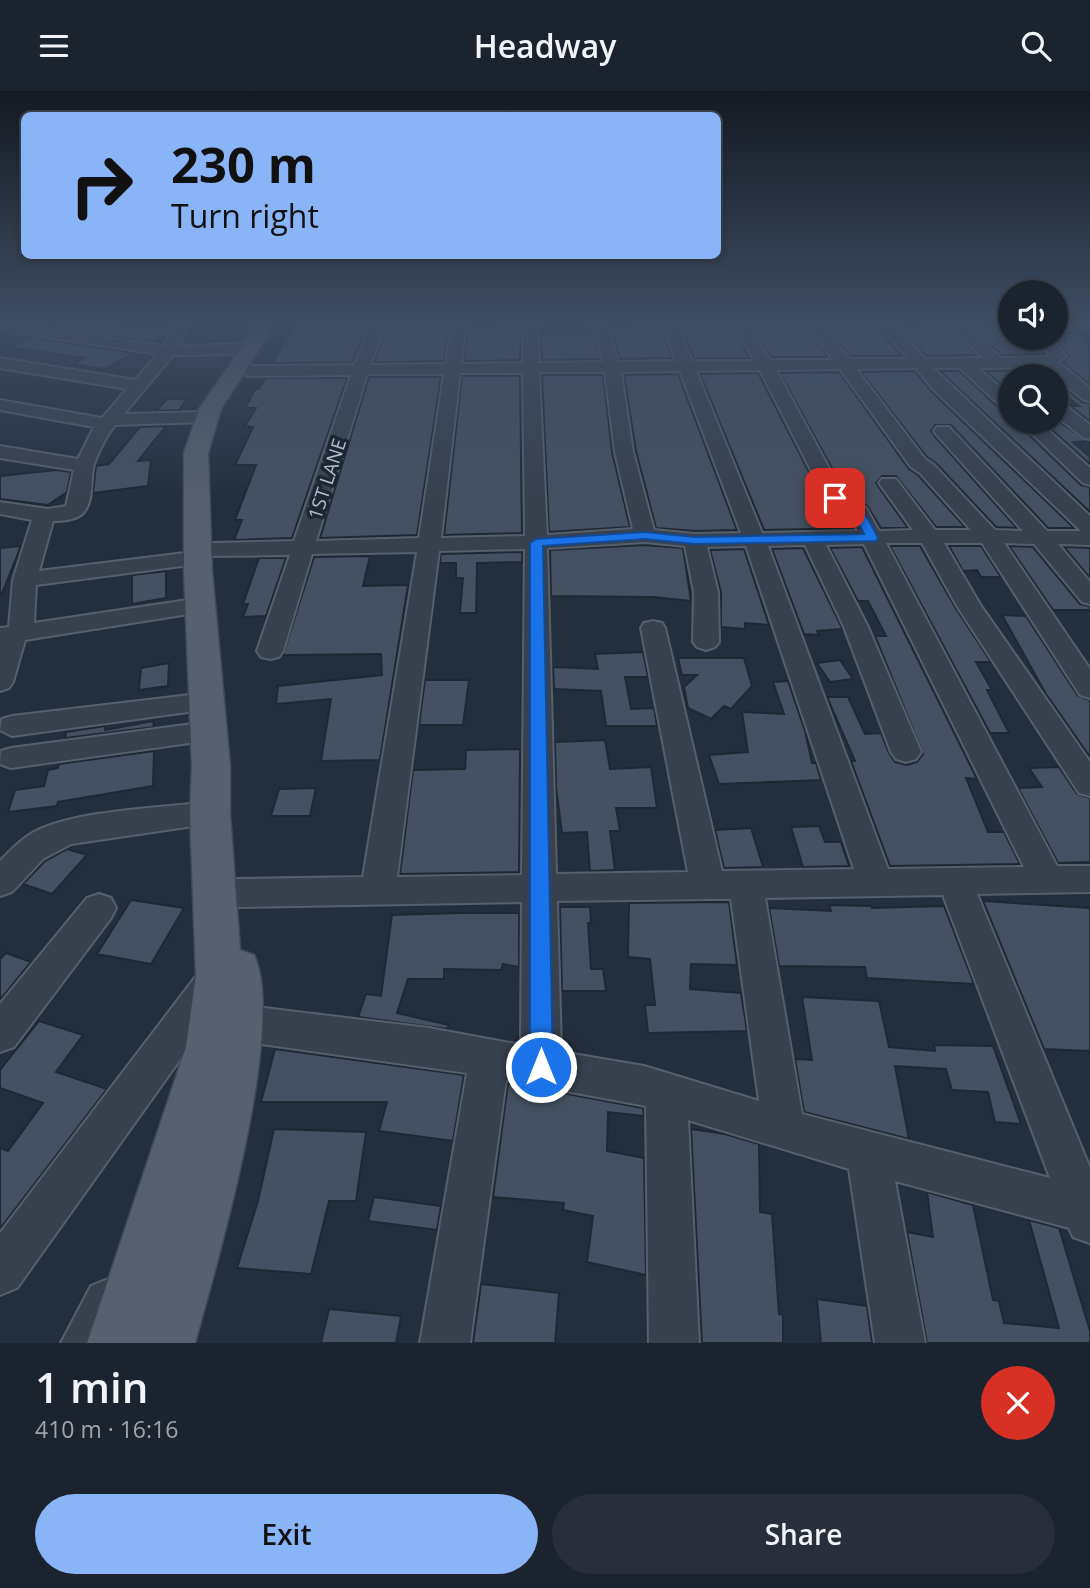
<!DOCTYPE html>
<meta charset="utf-8">
<style>
:root{--surface:#1b232e;--page:#282f3a;--text:#f1f3f6;--muted:#a0a4aa;--line:#39404a;--accent:#8ab4f8}
body{margin:0;font-family:"Open Sans",sans-serif;background:var(--page);color:var(--text);height:100vh;display:flex;flex-direction:column;font-size:26px;white-space:nowrap}
*{box-sizing:border-box;margin:0}
p{font-size:23px;color:var(--muted)}
.icon{flex:none;width:38px;height:38px;fill:none;stroke:currentColor;stroke-width:2;stroke-linecap:round;stroke-linejoin:round}
.map{position:relative;height:1252px;overflow:hidden}
.panel{display:flex;flex-direction:column;background:var(--surface);flex:1}
.panel>*{flex:none}
.top-card{position:absolute;left:21px;top:21px;width:700px;height:147px;border-radius:10px;box-shadow:0 4px 10px #0003,0 0 0 2px var(--line);background:#8ab4f8;color:#111;overflow:hidden}
.controls{position:absolute;left:998px;top:189px;display:grid;gap:14px}
.controls a{display:grid;place-items:center;width:70px;height:70px;border-radius:50%;background:var(--surface);box-shadow:0 4px 10px #0003,0 0 0 2px var(--line);font-size:35px}
.pin{position:absolute;display:grid;place-items:center;width:60px;height:60px;color:#fff;margin:-30px;border-radius:14px;box-shadow:0 4px 10px #0006}
.me{position:absolute;width:77px;margin:-38px;rotate:0deg;stroke-linejoin:round;filter:drop-shadow(0 0 5px #0008)}
.turn{display:flex;align-items:center;gap:24px;height:147px;padding:0 35px;font-size:32px}
.turn .icon{width:91px;height:91px;stroke-width:2.5}
.turn b{display:block;font-size:49px;line-height:60px}
.round{display:grid;place-items:center;flex:none;width:74px;height:74px;border-radius:37px;background:var(--page)}
.head{display:flex;align-items:center;justify-content:space-between;height:119px;padding:0 35px}
h1{font-size:42px;font-weight:600;line-height:52px}
.action{display:flex;gap:14px;margin-top:auto;padding:14px 35px}
.action a{flex:1;height:80px;border-radius:42px;background:var(--accent);color:#111;font-size:28px;font-weight:600;line-height:80px;text-align:center}
.action a+a{background:var(--page);color:var(--text)}
header{display:flex;justify-content:space-between;align-items:center;height:91px;padding:0 35px;background:var(--surface);font-size:32px;font-weight:600}
.map>svg:first-child{display:block}
.building{fill:#455162;stroke:#1f2835;stroke-width:2}
.lines{fill:none;stroke-linecap:round;stroke-linejoin:round}
.minor-casing{stroke:#565f6c;stroke-width:4}
.major-casing{stroke:#414a57;stroke-width:3}
.minor{fill:#38414e;fill-rule:evenodd}
.major{fill:#56606e;fill-rule:evenodd}
.route{fill:#1a73e8;stroke:#114b97;stroke-width:2}
.labels{text-anchor:middle;dominant-baseline:central;stroke-width:7;stroke-linejoin:round;paint-order:stroke}
.far-street-label{font-size:19px;fill:#b4bcc9;stroke:#1d2633}
</style>
<header><svg class="icon" aria-label="menu" viewBox="0 0 24 24"><path d="M4 6h16M4 12h16M4 18h16"/></svg>Headway<svg class="icon" aria-label="search" viewBox="0 0 24 24"><circle cx="10" cy="10" r="6"/><path d="M15 15l6 6"/></svg></header>
<div class="map">
<svg width="1090" height="1252" viewBox="0 0 1090 1252">
<rect width="100%" height="100%" fill="#242f3e"/>
<path class="building" d="M63,232h67l-13,6 53,-2 -3,7 -14,8 -101,-14z
M295,232h74l-17,39 -80,1z
M388,232h61l-5,38 -70,1z
M498,232h23l-1,37 -56,1 4,-34h30z
M638,232h22l12,35 -52,1 -10,-32 29,-1z
M679,232h51l20,35h-56z
M750,232h53l25,34h-57z
M872,232l30,33h-52l-25,-32z
M932,232h14l31,32 -51,1 -27,-29 36,-1z
M966,232h44v17l27,1 8,13 -43,1z
M592,240l8,28 -58,1 -2,-24h21v-4z
M1063,242l21,2 6,14v36l-28,-23 7,-6 -11,-15h8z
M30,246l103,16 -28,16 -32,-5 11,-6 -75,-11z
M1043,279l8,6h-41v16l-25,-21z
M915,280l16,20 143,137h-26l-97,-103h-16l-4,6 4,6 82,91 -21,-1 -60,-64 -9,-6 -66,-85z
M940,280h19l43,40 8,2v14h11l60,58 9,2v25z
M839,281l70,97 9,6 47,52h-29l-40,-51h-14l-6,7 32,45h-27l-14,-22 -22,-14 -65,-119z
M758,282l65,126 25,19 6,10 -90,2 -64,-156z
M678,283l59,156 -42,1 -39,-3 -20,-77 -12,-76z
M542,284h61l9,77 18,75 -81,5z
M462,285h58l2,157 -78,2z
M369,286h72l-24,158 -97,3z
M265,287h82l-55,160 -58,2 8,-20h-7l21,-55h-21l18,-38 -8,-1 11,-18h-11l10,-19h4z
M1055,289l27,22 8,1v19l-19,-16h8l-24,-19z
M167,308h20l-8,11 -23,1z
M1055,328l32,22 -14,1 17,15v7l-40,-36h5z
M166,335l-28,35 13,-1 -3,26 -55,7 3,-27 13,-2 31,-37z
M57,379l14,2 -4,20 -19,13 -48,-6v-23z
M645,454l38,3 8,53 -38,-4 -102,-1 -1,-46z
M21,455l-20,50h-1v-48z
M890,455h30l35,61 36,55h-15l16,28h-5l22,43h-19z
M949,455h32l20,31h-20l-4,-7 -14,1z
M1009,455l24,1 47,57 10,2v4h-37z
M862,456l115,232 -11,-1 22,54h16l16,32 -130,2 -39,-105h4l-28,-64h21l17,37 16,-1 8,20 6,9 12,3 10,-3 6,-8 -48,-118h11l-18,-35h-10l-28,-53z
M1064,456l26,1v30z
M803,457l39,80v1l-25,2 2,4 -15,-1 -32,-85z
M744,458l25,76 -24,-2v6l-24,-2v-35l-11,-42z
M522,461v10l-45,1 -1,50h-16l3,-35h-7v-15h-16l1,-9z
M370,465l-7,30 45,-1 -28,175 -59,1 10,-62 -55,5 2,-18 104,-11 -1,-21 -98,1 31,-98z
M259,467h27l-20,58 -23,1 5,-13h-5z
M166,480v27l-34,6v-29z
M1002,524l24,1 52,80 12,4v57l-44,-63z
M643,561l5,25h-23l6,32 23,-1 3,18h-51l-5,-35 -47,-2 -1,-22 45,2 -3,-15z
M678,567h66l8,28 -21,23 -7,-3 -13,13 -23,-11 -4,-21 13,-12h-15z
M840,569l13,19 -23,3 -13,-19z
M169,572l-1,23 -29,4 2,-22z
M425,589h44l-6,45h-44z
M788,590l17,50 7,32h4l5,17 -102,4 -10,-29 39,-3 -6,-40 42,2 -11,-32z
M153,630l1,6 -89,11 1,-6 39,-6v4z
M605,649l5,29 41,-2 6,41h-41l4,23h-10l5,39 -25,1 -3,-39 -25,1 -6,-45 -1,-46z
M520,658l-1,123 -119,2 13,-104 52,-1 1,-19z
M154,660l-1,35 -95,16 -1,4 -49,6 7,-22 29,-4 4,-16 10,-2 1,-4z
M1059,676l18,27 13,4v64l-32,1 -40,-75 24,-1 -13,-19z
M316,697l-6,28h-39l8,-27z
M819,735l6,16h16l8,24 -46,1 -12,-40z
M751,737l12,39 -39,1 -9,-38z
M67,758l20,6 -35,39 -29,-10 22,-23z
M131,809l53,8 -33,56 -54,-10z
M983,810l107,7v143l-46,-2z
M729,811l8,63 -46,-1 -1,25 51,4 6,38 -99,2 -3,-28h10l-5,-46 -22,-2 1,-54z
M829,814l42,1 1,2 72,-2 30,78 -107,-6 -2,-11 -86,-1 -10,-58 62,3z
M560,816h30l1,16h-3l3,46h12l3,22h-44z
M461,822h58v54l-16,-3 -2,6 -57,-1v10h-36l-11,34 52,12 -2,4 -89,-12 8,-23 15,2 11,-81z
M6,862l25,9 -31,38v-41z
M802,906l77,4 10,46 46,4 -1,-6 59,1 28,78 -26,-2 -7,-30 -36,-2 -6,-21 -51,-3 14,73 -105,-27 -9,-53 17,1z
M39,930l44,14 -27,37 51,17 -107,140v-81l8,3 35,-48 -43,-15v-18z
M275,958l189,26 -11,66 -74,-10 8,-29h-126z
M508,992l135,25 1,8 -36,-4 -1,39 37,7 2,117 -59,-13 6,-46 -30,-6 1,-7 -71,-6z
M274,1038l92,3 -10,69h-27l-18,73 -74,-6 21,-67z
M691,1038l34,5 34,10 1,68 12,2 7,100 4,1v28h-81z
M927,1101l46,13 20,95 6,1 5,22 55,5 -30,-108 30,8 31,103v12h-163l-20,-111 26,5z
M374,1106l67,9 -4,24 -69,-9z
M481,1193l78,9 -4,50h-82z
M817,1208l50,7 5,37h-51z
M329,1218l72,7 -5,27h-75z"/>
<g class="lines">
<defs>
<path id="minor" d="M0,232l164,23 11,-23h14l-10,23 71,-2 8,5 -8,5 -77,1 -49,59 82,-2 9,5 -9,5 -91,3c-9,11 -16,26 -21,39 -4,15 0,36 -10,48 -6,8 -22,9 -31,9l-14,50 162,-20 2,-6 8,-2 83,-2 57,-166 -103,1 -8,-5 8,-5 106,-1 18,-42h14l-16,42 76,-1 6,-41h14l-5,41 62,-1v-40h14l2,40 64,-1 -11,-39h14l12,39 58,-1 -14,-38h14l16,38h63l-22,-38h14l23,37h63l-26,-37h14l28,36h59l-30,-36h14l33,36 58,-1 -35,-35h15l38,35 44,-1 4,-2 -11,-17h14l14,18 -8,6 32,26v13l-6,-1 -40,-33 -66,1 32,28v14l-6,-1 -44,-41h-27l157,148v29l-32,-1 32,38v22l-8,-2 -48,-58 -30,-1 86,126v29l-10,-3 -98,-152h-38l37,63 109,156v34l-11,-3 -122,-187 -35,-63h-36l171,323h33v26l-113,2 113,274v75l-17,-6 -4,-9 -174,-47 30,162h-50l-26,-174 -161,-49 11,223h-50l-3,-237 -140,-26 -36,263h-50l47,-270 -228,-32 -14,-5 -5,-13 5,-13 14,-5 190,23 92,17 1,-143 -284,5 -12,-4 -5,-10 5,-10 12,-4 125,-2 54,-325 -105,2 -29,97 -4,6 -9,2 -9,-2 -4,-6 33,-96 -83,1 -2,6 -8,2 -161,21 -2,38 167,-25 9,2 3,5 -3,5 -9,2 -176,28 -12,42 -4,6 -9,3v-63l9,-1 4,-47 19,-60 -32,-6v-12l48,7 18,-3 8,-36 -74,-12v-12l78,13 16,-32 -94,-17v-10l102,18 25,-29 -127,-21v-10l135,22 23,-26 -158,-24zM916,277l17,21 148,142h-34l-98,-104h-12l-3,4 3,4 86,96 -28,-1 -61,-65 -9,-6 -69,-90zM840,278l71,98 9,6 51,57h-36l-39,-51h-14l-3,4 34,47 -34,1 -13,-23 -23,-14 -67,-124zM760,279l65,128 25,18 8,15 -96,2 -66,-162zM680,280l61,162 -46,1 -41,-4 -21,-78 -12,-80zM539,281h66l10,80 18,77 -86,6zM460,282h63l2,163 -84,2zM367,283h77l-25,164 -103,3zM645,451l40,4 9,46 -1,50 4,5 9,3 9,-3 4,-5 -1,-50 -11,-45 39,-1 108,323 -132,2 -57,-243 -3,-5 -9,-2 -9,2 -3,5 47,244 -132,2 -9,-326zM864,453l160,323 -136,2 -120,-323 37,-1 39,82 47,125 5,7 10,3 10,-3 5,-7 -53,-125 -42,-82zM525,458l-3,326 -125,2 42,-326zM943,804l107,283 -248,-64 -37,-216zM710,808h21l28,202 -115,-35 -83,-14 -4,-151z
M1066,232h24v5l-17,-1z
M1055,310l6,1 29,23v14l-6,-1 -29,-23z
M1020,331h19l51,46v17l-7,-2z
M207,602l10,3 4,6 -4,6 -205,28 -12,-6 2,-11 10,-3z
M208,631l10,3 4,7 -4,7 -207,29 -11,-4 1,-13 10,-3z
M210,711l11,4 5,8 -5,8 -150,22 -28,15 -31,33 -12,4v-35c12,-12 23,-24 38,-31 43,-20 123,-22 172,-28z
M99,803l12,4 5,10 -5,10 -97,129 -14,5v-48l87,-106z
M213,875l13,5 6,12 -6,12 -209,293 -17,7v-62l200,-262z
M108,1188l17,7 7,17 -19,40h-52l30,-57z"/>
<path id="major" d="M254,232h18l-11,23 -40,63 -13,44 4,118 18,195v48l10,136 14,5c33,70 -37,308 -59,388h-108l99,-296 10,-72 -6,-161 2,-48 -8,-195v-118l15,-44 44,-63z"/>
</defs>
<use href="#minor" class="minor-casing"/>
<use href="#major" class="major-casing"/>
<use href="#minor" class="minor"/>
<use href="#major" class="major"/>
</g>
<linearGradient id="sky" x2="0" y2="1"><stop stop-color="#141a22"/><stop offset="0.57" stop-color="#3f4d63"/><stop offset="1" stop-color="#3f4d63" stop-opacity="0"/></linearGradient>
<rect width="1090" height="407" fill="url(#sky)"/>
<path class="route" d="M831,404c25,-3 38,24 47,43l-2,3 -181,3 -50,-5 -102,7 10,521 -4,8 -8,3 -8,-3 -3,-8v-524l6,-4 109,-7 50,5 169,-3 -10,-20 -23,-14z"/>
<g class="labels">
<g class="far-street-label">
<text transform="translate(327 388) rotate(-72)">1ST LANE</text>
</g>
</g>
</svg>
<div class="controls">
<a><svg class="icon" aria-label="sound" viewBox="0 0 24 24"><path d="M4 9h4l5-4v14l-5-4H4zM17 9q2 3 0 6"/></svg></a>
<a><svg class="icon" aria-label="search" viewBox="0 0 24 24"><circle cx="10" cy="10" r="6"/><path d="M15 15l6 6"/></svg></a>
</div>
<div class="pin" style="left:835px;top:407px;background:#d93025"><svg class="icon" aria-label="arrive" viewBox="0 0 24 24"><path d="M6 21V4h12l-3 4 3 4H6"/></svg></div>
<svg class="me" style="left:541px;top:976px" viewBox="-20 -20 40 40"><circle r="17" fill="#1a73e8" stroke="#fff" stroke-width="3"/><path d="M0-11L8 9 0 5-8 9z" fill="#fff"/></svg>
<div class="top-card">
<div class="turn"><svg class="icon" aria-label="right" viewBox="0 0 24 24"><path d="M7 20v-9h11M14 6l5 5-5 5"/></svg><div><b>230 m</b>Turn right</div></div>
</div>
</div>
<section class="panel">
<div class="head"><div><h1>1 min</h1><p>410 m · 16:16</p></div><a class="round" style="background:#d93025;color:#fff"><svg class="icon" aria-label="close" viewBox="0 0 24 24"><path d="M6 6l12 12M18 6L6 18"/></svg></a></div>
<div class="action"><a>Exit</a><a>Share</a></div>
</section>
